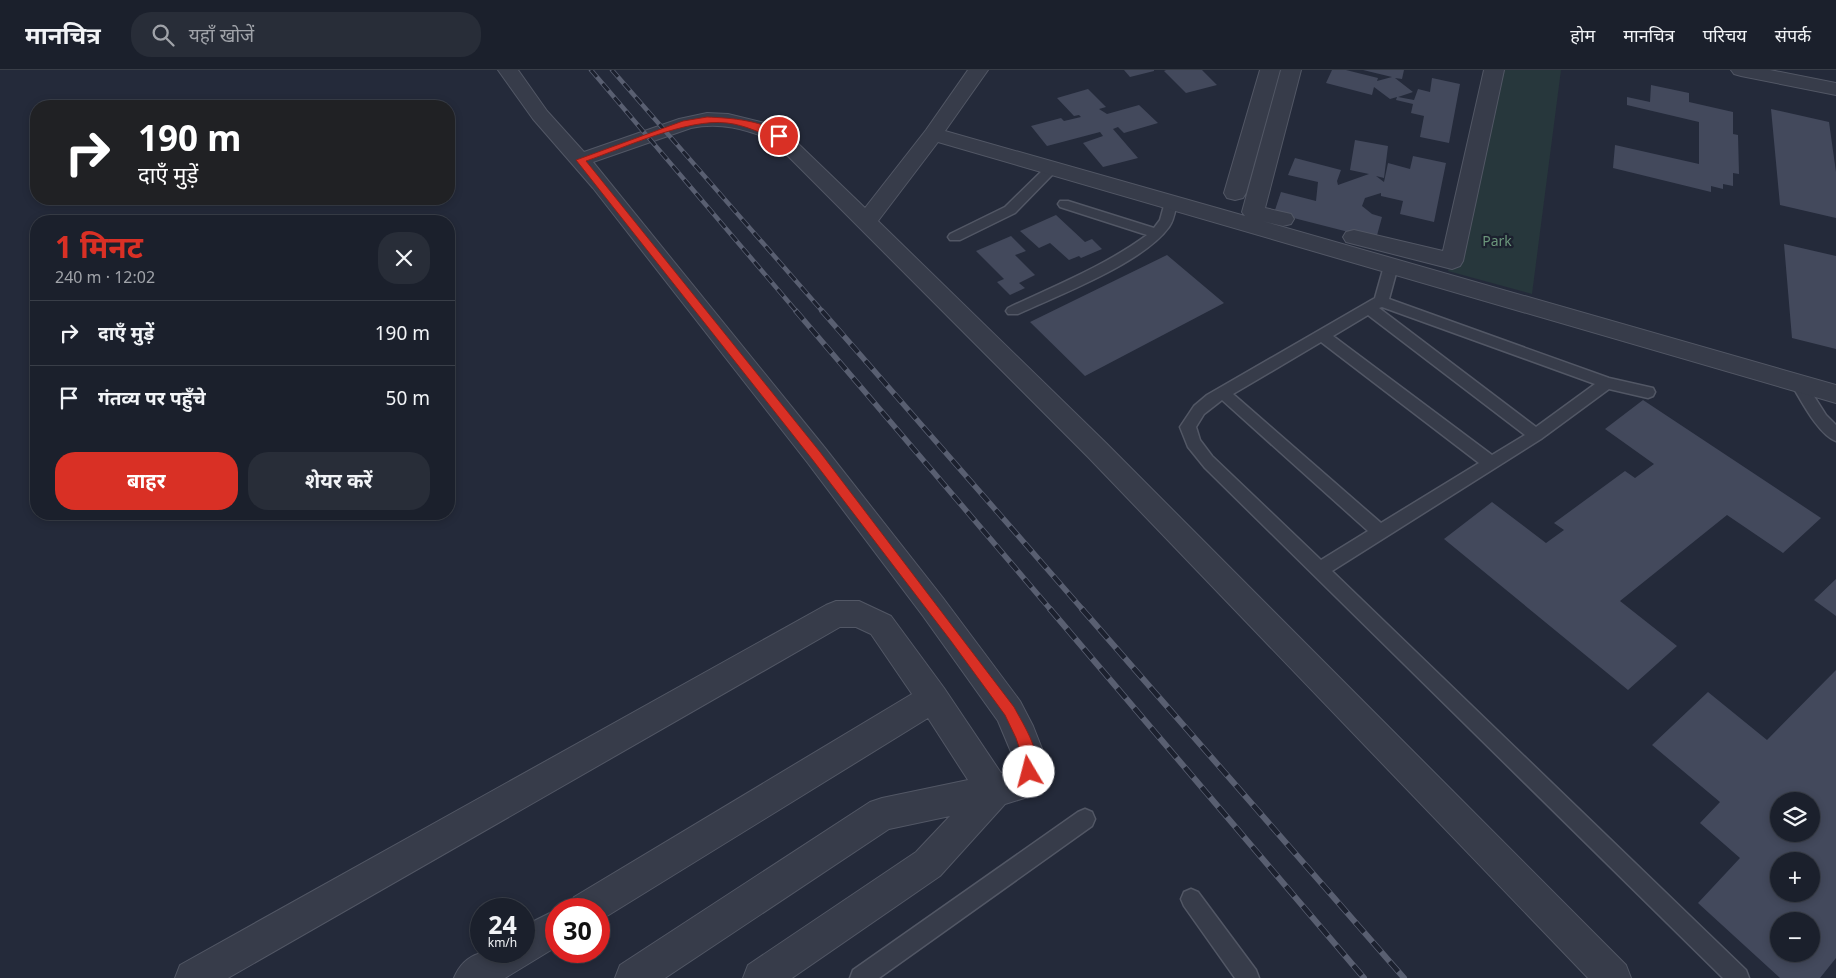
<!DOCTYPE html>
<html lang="hi">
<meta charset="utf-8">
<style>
:root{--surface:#1b202c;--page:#282d38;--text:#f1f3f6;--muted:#a0a3a9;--line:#393e48;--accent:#d93025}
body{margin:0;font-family:"Noto Sans","Noto Sans Devanagari",sans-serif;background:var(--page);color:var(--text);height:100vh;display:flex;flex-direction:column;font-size:19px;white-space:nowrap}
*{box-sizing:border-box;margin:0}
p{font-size:16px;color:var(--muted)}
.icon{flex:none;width:28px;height:28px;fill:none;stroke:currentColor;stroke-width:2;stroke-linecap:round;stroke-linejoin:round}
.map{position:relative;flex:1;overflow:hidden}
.panel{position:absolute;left:30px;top:145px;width:425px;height:305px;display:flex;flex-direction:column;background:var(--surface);border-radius:20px;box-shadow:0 2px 8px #0003,0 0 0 1px var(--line)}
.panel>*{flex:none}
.banner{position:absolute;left:30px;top:30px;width:425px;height:105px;border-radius:20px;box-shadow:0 2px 8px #0003,0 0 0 1px var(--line);background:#202124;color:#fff;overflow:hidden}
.fabs{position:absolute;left:1770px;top:722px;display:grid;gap:10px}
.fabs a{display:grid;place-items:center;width:50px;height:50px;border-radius:50%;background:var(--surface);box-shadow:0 2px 8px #0003,0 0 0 1px var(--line);font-size:25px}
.speed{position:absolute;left:470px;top:828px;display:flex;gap:10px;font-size:25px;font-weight:700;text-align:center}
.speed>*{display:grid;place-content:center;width:65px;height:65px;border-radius:50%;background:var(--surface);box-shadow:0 2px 8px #0003,0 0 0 1px var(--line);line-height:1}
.speed small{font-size:12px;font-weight:400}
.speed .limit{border:8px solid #d22;background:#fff;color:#111}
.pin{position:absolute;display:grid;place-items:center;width:42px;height:42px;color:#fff;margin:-21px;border:2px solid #fff;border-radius:50%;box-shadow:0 1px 5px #0007}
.me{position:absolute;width:55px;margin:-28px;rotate:352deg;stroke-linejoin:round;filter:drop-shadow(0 0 4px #0008)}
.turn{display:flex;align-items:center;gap:18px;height:105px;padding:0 25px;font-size:22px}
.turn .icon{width:65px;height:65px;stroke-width:2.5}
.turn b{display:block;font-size:35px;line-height:42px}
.round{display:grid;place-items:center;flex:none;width:52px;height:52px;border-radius:20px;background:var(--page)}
.overview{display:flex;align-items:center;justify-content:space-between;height:85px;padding:0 25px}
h1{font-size:30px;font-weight:700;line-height:38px;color:var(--accent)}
.primary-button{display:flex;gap:10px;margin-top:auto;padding:10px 25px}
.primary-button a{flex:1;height:58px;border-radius:20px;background:var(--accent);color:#fff;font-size:20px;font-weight:700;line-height:58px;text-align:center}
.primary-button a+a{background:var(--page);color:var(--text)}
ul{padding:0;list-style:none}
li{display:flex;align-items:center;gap:15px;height:65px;padding:0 25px;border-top:1px solid var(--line)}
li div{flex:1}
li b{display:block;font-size:19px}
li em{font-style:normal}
header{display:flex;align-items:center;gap:30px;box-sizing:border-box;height:70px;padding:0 25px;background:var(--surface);border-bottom:1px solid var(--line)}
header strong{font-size:24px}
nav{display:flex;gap:28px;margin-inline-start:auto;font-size:18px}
.search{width:350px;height:45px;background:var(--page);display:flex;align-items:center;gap:12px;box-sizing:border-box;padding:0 18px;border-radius:20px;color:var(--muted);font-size:19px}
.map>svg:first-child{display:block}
.green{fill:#27373c}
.building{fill:#43495c;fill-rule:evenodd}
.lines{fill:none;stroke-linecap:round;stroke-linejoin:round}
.service-casing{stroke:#525765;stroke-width:3}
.minor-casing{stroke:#525765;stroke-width:2}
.tertiary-casing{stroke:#525765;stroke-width:2}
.service{fill:#373c4a;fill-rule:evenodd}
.minor{fill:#373c4a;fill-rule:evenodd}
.tertiary{fill:#373c4a;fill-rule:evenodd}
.rail-far2-casing{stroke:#595f71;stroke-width:4.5}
.rail-far1-casing{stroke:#595f71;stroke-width:5.5}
.rail-casing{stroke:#595f71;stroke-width:6}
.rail-far2{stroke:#1c212f;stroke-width:3;stroke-dasharray:9;stroke-linecap:butt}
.rail-far1{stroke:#1c212f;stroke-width:4;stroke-dasharray:11;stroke-linecap:butt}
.rail{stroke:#1c212f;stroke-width:4.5;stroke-dasharray:13;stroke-linecap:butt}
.route{fill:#d93025;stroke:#8d1f18}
.labels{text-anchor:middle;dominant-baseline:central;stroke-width:4.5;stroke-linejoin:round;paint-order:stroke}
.park-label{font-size:14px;fill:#6b967b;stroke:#1c212f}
</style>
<header>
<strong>मानचित्र</strong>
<div class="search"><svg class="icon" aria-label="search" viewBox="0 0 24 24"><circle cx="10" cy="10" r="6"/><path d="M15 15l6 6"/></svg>यहाँ खोजें</div>
<nav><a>होम</a><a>मानचित्र</a><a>परिचय</a><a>संपर्क</a></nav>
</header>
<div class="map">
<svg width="1836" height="908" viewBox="0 0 1836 908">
<rect width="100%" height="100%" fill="#242a3a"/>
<path class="green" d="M1489,0h72l-29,224 -84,-23z"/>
<path class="building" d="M1124,0h30v1l-24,6z
M1166,0h36l15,15 -31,8 -22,-22z
M1332,0h14l32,8 -1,3 15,-4 -29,-7h41l-2,9 -7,-1 18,14 -15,5 16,3 4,-11 12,3 2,-14 28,6 -11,59 -29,-6 4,-21 -13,-3 2,-9 -17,-4 1,-3 -7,2 -16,-12 -2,8 -46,-12z
M1651,15l38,8v9l44,10v22l5,1 1,39 -6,-1v13l-10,-2v5l-12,-3v6l-98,-24 2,-23 84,19v-42l-72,-17v-8l23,5z
M1088,19l18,18 -7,2 8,5 32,-9 19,18 -34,10 -6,-6 -5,2 25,29 -35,9 -20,-24 20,-7 -3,-4 -53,14 -16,-20 30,-8 3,3 17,-4 -2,-2 -5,1 -17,-18z
M1771,39l58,13 7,50v46l-56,-13z
M1355,70l33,6 -4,32 -8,-2 8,6 4,-19 22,6 3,-13 33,7 -12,59 -34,-8 3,-13 -22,-5v-3l-16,5 -3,8 10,8 10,3 -6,22 -102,-26 7,-21 35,9 2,-19 -30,-7 7,-17 46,12 -4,11 1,4 31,-11 -19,-4z
M1056,145l29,27 7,-3 10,10 -21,9 -2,-2 -10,4 -19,-17 -11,5 -19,-17z
M1011,166l15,15 -11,4 20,20 -16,8 6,5 -15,7 -13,-13 7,-3 -28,-28z
M1784,174l52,12v93l-44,-11z
M1167,185l57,48 -139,73 -55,-54z
M1643,330l178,118 -38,35 -56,-38 -107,86 57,45 -49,44 -184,-151 48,-37 54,41 18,-13 -10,-7 71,-52 10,7 19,-14 -49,-35z
M1836,509v37l-22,-16z
M1836,600v288l-16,20h-40l-82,-75 42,-45 -40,-35 20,-21 -68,-57 56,-53 59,48zM1779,731h32v33h-32zM1779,791h32v33h-32zM1779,851h32v33h-32z"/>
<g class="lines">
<defs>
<path id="service" d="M1051,95l4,1 2,3 -2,3 -40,41 -55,27h-10l-2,-3 2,-3 55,-27 42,-41z
M1171,128l6,4c-2,9 -3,18 -8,25 -26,36 -110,68 -151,87h-10l-2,-3 2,-3c48,-23 97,-42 139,-73l-87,-28 -2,-3 2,-3h8l86,27 6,-8 5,-18z
M1391,191l5,2 2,3 -9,33 220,79 44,10 2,4 -2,4 -5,2 -39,-9 -68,50 -209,132 414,399 3,8h-26l-518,-510 -17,-21 -8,-20 14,-21 13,-11 168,-97 9,-32 2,-3zM1382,237l213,77 -59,43 -157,-119zM1368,245l157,120 -33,20 -159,-119zM1321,272l158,121 -98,60 -148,-129zM1222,330l146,131 -47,29 -109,-104 -12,-16 -4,-13 8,-13z
M1798,307l5,2 23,36 10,10v16c-17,-6 -34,-39 -43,-54l-2,-4 2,-4z
M1085,739l7,3 3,7 -3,7 -213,152h-29l3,-8 225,-158z
M1191,819l7,3 58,78 3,8h-24l-51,-72 -3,-7 3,-7z"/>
<path id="minor" d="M498,0h20l29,41 37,41 95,-33 28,-6 21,1 37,9 21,9 79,76 61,-78 42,-60h20l-43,61 300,85 -3,-4 39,-142h20l-36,138 26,6 3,5 -3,5 -8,2 -21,-5 574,164v18l-898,-261 -60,79 228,222 520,522 5,13h-43l-500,-521 -316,-317c-27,-11 -52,-18 -81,-12l-98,34 232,286 118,150 77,103 13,25 13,33 -1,13 -14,24 -26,8 -65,72 -148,102h-49l5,-13 168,-113 34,-36 -61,13 -224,149h-50l5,-13 250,-163 12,-4 86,-18 -40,-62 -329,203v-12h-30l5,-12 338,-203 -41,-60 -15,-7h-16l-612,351h-53l5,-13 646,-360 10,-4h23l32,15 53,72 57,85 9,-2 3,-4 1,-8 -16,-38 -75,-105 -116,-154 -214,-274 -60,-69z
M1260,0h20l-34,123 -3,5 -8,2 -8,-2 -3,-5z
M1484,0h20l-41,191 -3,5 -8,3 -106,-27 -3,-5 3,-5 8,-2 89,21z
M556,840v37l-51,31h-51c13,-32 41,-27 70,-27v-25z"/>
<path id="tertiary" d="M1731,0h39l66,13v12l-95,-19 -7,-2z"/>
</defs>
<use href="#service" class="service-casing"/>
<use href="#minor" class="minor-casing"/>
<use href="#tertiary" class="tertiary-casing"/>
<use href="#service" class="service"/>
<use href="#minor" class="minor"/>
<use href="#tertiary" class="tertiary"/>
<defs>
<path id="rail-far2" d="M591,0l206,242
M612,0l211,242"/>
<path id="rail-far1" d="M796,241l255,299
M822,241l261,299"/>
<path id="rail" d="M1050,539l314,369
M1082,539l322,369"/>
</defs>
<use href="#rail-far2" class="rail-far2-casing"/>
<use href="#rail-far1" class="rail-far1-casing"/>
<use href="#rail" class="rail-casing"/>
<use href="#rail-far2" class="rail-far2"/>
<use href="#rail-far1" class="rail-far1"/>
<use href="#rail" class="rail"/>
</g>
<path class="route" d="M707,47c23,1 58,3 76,19l-4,3c-18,-5 -33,-14 -52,-16 -40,-5 -103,25 -141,38l234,291 194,255c10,19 30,48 20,70l-5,2 -4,-2 -2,-5v-13l-7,-21 -11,-23 -54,-74 -139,-182 -236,-299 107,-39z"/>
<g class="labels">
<g class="park-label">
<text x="1497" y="170">Park</text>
</g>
</g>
</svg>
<div class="fabs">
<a><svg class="icon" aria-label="layers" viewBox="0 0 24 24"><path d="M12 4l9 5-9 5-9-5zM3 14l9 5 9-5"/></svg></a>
<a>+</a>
<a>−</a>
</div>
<div class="speed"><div>24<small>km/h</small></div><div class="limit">30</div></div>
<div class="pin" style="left:779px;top:66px;background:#d93025"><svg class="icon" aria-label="arrive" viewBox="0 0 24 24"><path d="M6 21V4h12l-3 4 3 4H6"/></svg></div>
<svg class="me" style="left:1029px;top:702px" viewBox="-20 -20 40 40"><circle r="19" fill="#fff"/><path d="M0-13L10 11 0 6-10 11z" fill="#d93025"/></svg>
<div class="banner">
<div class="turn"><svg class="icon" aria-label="right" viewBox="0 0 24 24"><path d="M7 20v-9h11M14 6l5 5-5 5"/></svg><div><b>190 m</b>दाएँ मुड़ें</div></div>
</div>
<section class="panel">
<div class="overview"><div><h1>1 मिनट</h1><p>240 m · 12:02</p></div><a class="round"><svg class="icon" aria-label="close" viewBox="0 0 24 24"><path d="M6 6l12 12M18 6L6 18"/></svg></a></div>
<ul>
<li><svg class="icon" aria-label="right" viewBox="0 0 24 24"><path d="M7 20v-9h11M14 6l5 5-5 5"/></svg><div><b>दाएँ मुड़ें</b></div><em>190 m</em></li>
<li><svg class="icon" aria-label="arrive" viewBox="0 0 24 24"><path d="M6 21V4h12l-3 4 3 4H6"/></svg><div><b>गंतव्य पर पहुँचे</b></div><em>50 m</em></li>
</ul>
<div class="primary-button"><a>बाहर</a><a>शेयर करें</a></div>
</section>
</div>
